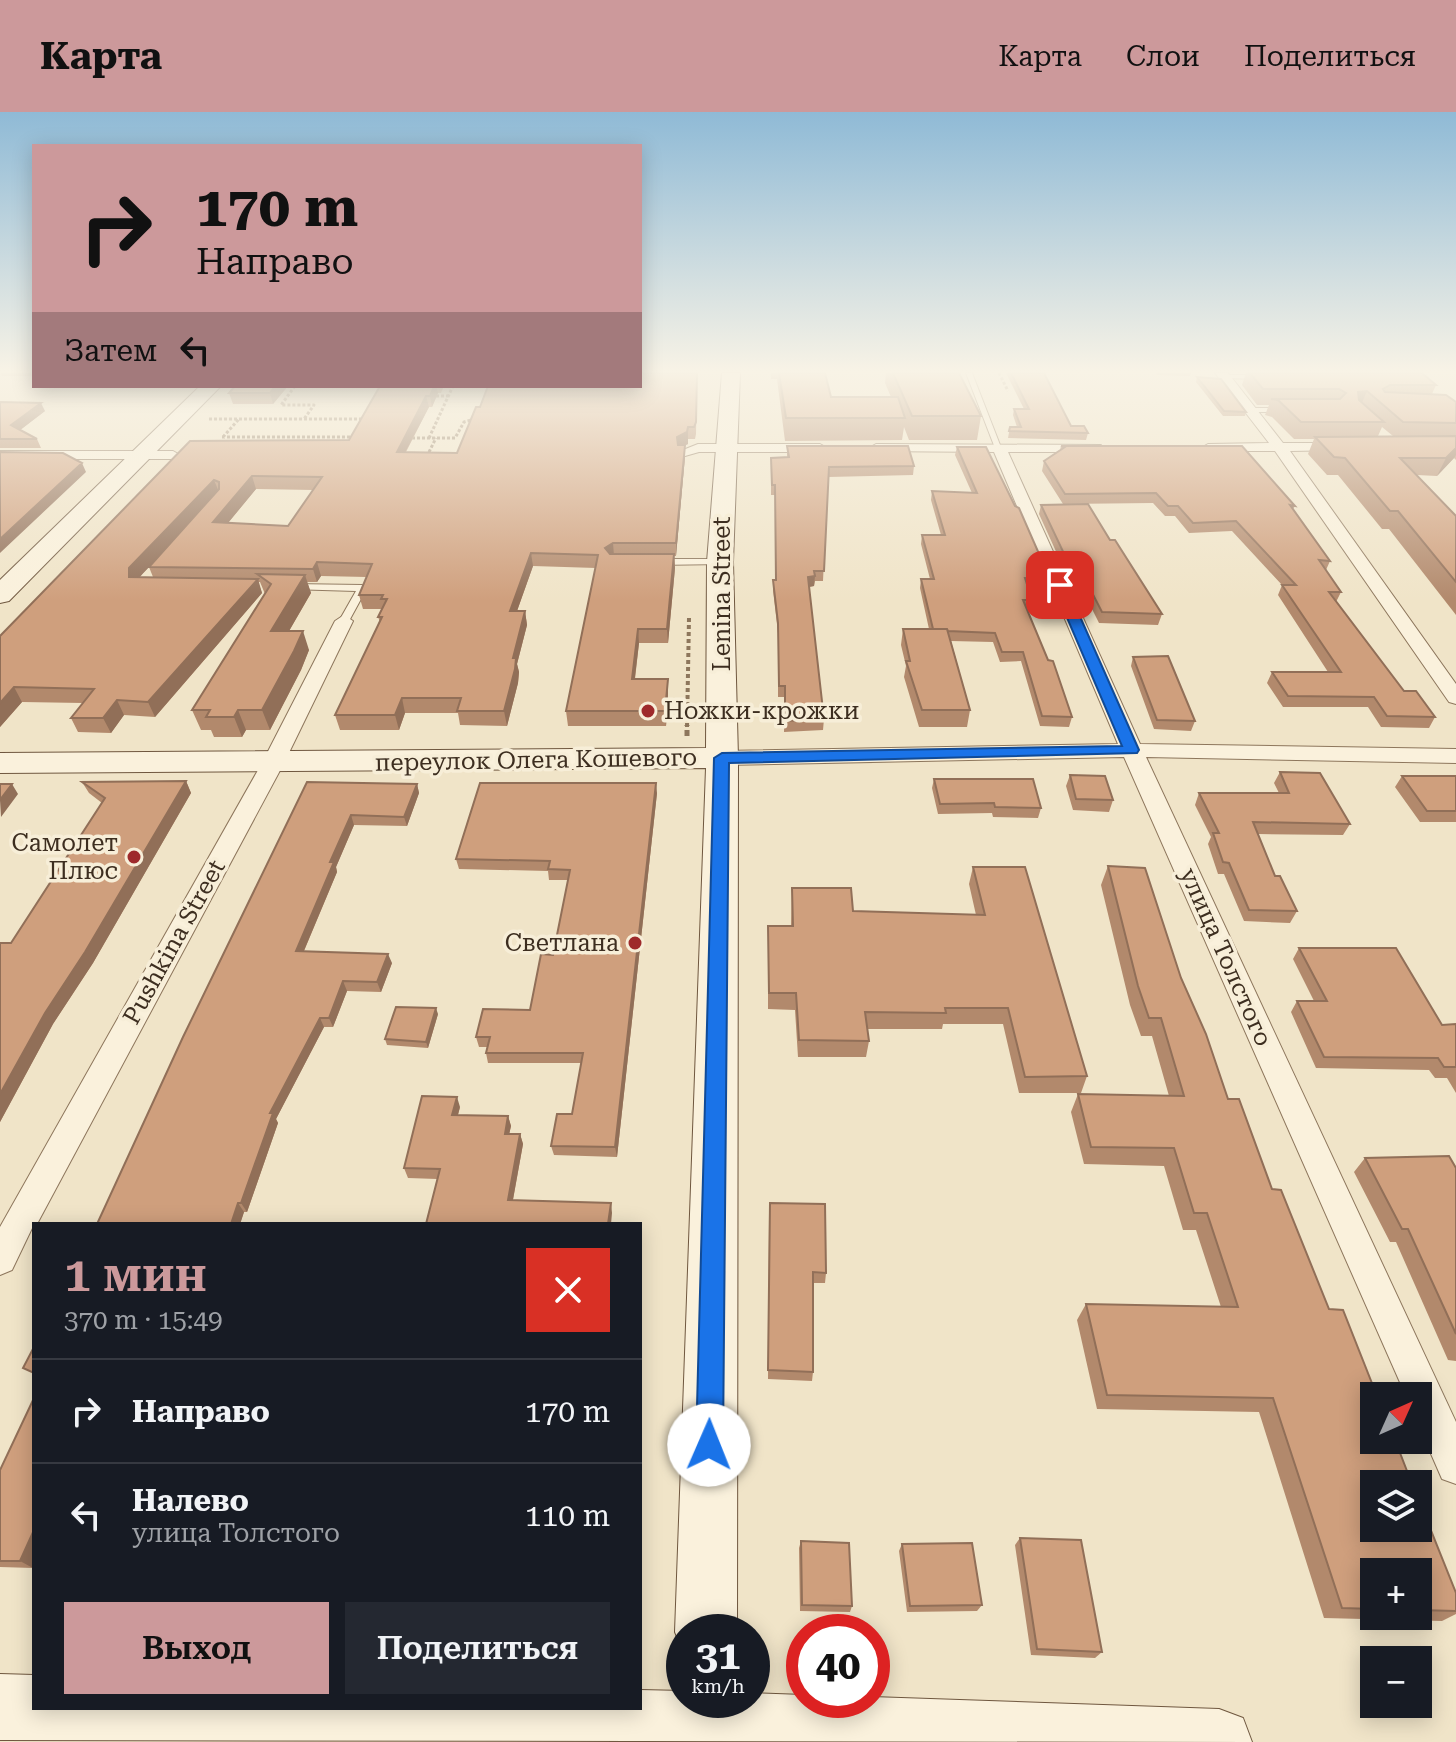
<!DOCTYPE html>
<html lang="ru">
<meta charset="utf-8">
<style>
:root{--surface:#171b24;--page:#242831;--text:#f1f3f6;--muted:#9ea1a6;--line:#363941;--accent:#cc999b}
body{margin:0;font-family:"Roboto Serif",serif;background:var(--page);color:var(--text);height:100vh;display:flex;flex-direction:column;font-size:30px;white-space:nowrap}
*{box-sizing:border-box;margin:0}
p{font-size:26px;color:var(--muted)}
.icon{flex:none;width:44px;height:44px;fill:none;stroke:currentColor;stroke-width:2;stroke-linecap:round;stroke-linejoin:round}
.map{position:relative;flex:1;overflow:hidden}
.sheet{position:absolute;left:32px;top:1110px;width:610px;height:488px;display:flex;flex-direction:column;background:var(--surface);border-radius:0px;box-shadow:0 4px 20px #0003}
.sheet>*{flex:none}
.banner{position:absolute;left:32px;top:32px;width:610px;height:244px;border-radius:0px;box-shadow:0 4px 20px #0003;background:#cc999b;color:#111;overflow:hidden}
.needle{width:52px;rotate:45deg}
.tools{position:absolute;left:1360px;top:1270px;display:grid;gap:16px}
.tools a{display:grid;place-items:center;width:72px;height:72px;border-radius:0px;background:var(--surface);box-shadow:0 4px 20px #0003;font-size:40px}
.speed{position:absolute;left:666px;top:1502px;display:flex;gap:16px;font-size:40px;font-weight:700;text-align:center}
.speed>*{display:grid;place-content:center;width:104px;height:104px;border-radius:50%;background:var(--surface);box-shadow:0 4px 20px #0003;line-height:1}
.speed small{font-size:20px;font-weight:400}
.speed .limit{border:12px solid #d22;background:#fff;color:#111}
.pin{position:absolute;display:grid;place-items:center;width:68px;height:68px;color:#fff;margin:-34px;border-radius:16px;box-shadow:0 4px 12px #0006}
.me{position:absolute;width:88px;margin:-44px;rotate:1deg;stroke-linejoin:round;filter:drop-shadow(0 0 6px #0008)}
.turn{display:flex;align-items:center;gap:28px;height:168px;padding:0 32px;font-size:36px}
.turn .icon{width:104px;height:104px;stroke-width:2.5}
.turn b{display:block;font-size:56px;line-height:68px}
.then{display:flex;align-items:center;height:76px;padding:0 32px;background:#0003;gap:16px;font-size:30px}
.round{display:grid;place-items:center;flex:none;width:84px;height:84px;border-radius:0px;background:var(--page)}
.overview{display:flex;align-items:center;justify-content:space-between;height:136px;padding:0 32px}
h1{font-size:48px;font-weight:600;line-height:60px;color:var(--accent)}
.cta{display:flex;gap:16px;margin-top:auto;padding:16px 32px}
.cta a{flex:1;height:92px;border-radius:0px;background:var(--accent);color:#111;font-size:32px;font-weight:600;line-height:92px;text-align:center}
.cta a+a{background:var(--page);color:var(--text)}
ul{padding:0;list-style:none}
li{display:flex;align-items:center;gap:24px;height:104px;padding:0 32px;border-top:2px solid var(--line)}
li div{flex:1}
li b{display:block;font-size:30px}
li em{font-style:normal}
header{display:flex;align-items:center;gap:48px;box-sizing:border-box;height:112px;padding:0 40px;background:var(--accent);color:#111}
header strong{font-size:38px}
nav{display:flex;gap:44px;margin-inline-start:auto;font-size:28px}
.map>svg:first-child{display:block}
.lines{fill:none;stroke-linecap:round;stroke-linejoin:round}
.lane-casing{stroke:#8d765c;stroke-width:2}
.street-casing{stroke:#8d765c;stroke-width:2}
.secondary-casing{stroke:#6f573f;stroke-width:2}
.path-far2{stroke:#8d765c;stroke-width:3;stroke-dasharray:3 2;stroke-linecap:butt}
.path-far1{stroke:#8d765c;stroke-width:4;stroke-dasharray:4 3;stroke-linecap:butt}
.path{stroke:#8d765c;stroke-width:5;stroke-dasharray:6 4;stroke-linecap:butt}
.lane{fill:#faf1dc;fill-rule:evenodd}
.street{fill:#faf1dc;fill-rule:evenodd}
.secondary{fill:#faf1dc;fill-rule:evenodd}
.wall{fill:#b2896c;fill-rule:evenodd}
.shaded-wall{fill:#916f58}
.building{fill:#cf9f7d;stroke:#916f58;stroke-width:2;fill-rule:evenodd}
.route{fill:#1a73e8;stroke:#114b97;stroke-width:2}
.poi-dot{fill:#9e2a2b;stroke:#f7eed8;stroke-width:3}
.labels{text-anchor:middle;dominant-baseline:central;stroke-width:7;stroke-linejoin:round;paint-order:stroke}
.street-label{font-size:24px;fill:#3d2e20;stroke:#f7eed8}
.poi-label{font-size:24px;fill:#3d2e20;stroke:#f7eed8;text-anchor:end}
</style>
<header>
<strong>Карта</strong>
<nav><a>Карта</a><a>Слои</a><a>Поделиться</a></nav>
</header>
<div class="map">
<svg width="1456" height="1630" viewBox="0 0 1456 1630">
<rect width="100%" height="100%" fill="#f0e4c8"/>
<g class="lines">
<defs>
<path id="lane" d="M966,261h6l30,77 -7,-2z
M1224,263h36l3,2 -3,2 -38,-1z
M1248,296h39l4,2 -4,2h-39z
M720,447l5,3 -2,2 -67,1 -5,-3 5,-3z
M292,472l70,1 5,3 -18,33 -5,3 -5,-3 17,-30 -67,-2 -2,-2z"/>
<path id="street" d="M1215,261h13l55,70h66v6l-5,1 -54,1 166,233v20l-7,-2 -174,-251h-72l-2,-3 7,-4 61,-1z
M698,332h122l7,4 -7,4h-121l-14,4 -7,-4z
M876,332l225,1 2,3 -7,4h-88l132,292 316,5v14l-310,-6 310,665v62l-14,-5 -24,-55v-28h-12l-282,-639 -402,8 -11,-7 11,-7 396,-7 -124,-292 -123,-1 -2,-3z
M0,339h173l7,4 -7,4h-173z
M344,503l9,6 -69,142 -247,461h-3l-22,46 -12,5v-48l262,-464 73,-142z"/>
<path id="secondary" d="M722,261h18l-7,189 5,196 -1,874h-53v22l-9,-22 31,-864 -706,5v-20l706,-5 1,-186z
M200,274h21l-212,215 -9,2v-23z
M0,1562l34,1v33h606v-18l44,1v9h68v-7l52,2v5h68v-3l347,12 24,9 9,24 -1252,-2z"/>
</defs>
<use href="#lane" class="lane-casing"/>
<use href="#street" class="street-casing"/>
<use href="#secondary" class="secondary-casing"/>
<path class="path-far2" d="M999,261l9,18
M295,274l-14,19h33l-10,14
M431,284h17
M209,307h157
M222,325h135
M223,325l16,-18
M407,326h48l9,-16 11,-3
M429,326l24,-52
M430,344l-2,-2 8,-16"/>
<path class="path-far1" d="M687,615l2,-109"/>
<path class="path" d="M687,624v-11"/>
<use href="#lane" class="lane"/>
<use href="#street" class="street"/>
<use href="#secondary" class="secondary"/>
</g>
<path class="wall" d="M1,261h33v3h-32z
M697,261l-1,61 -1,5h-7v5l-3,1v12l-9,99h-2l1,12 -7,75h-29l-4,36h33v14l-2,33h-98l-2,-15 30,-143 -63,-2 -16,45h8l2,14 -10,39 2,8 -1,11 -11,43 -47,-1 -2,-12h-53l-6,17h-59l-5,-15 45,-93 -2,-5 4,-8h-19l-4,-14 8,-18 -46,-1 -4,6h-10l4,11 -22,38 20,19 -8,20 -31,60h-24l-4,7h-28l-3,-7h-10l-9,-20 73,-116 -5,-12h-2l4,11 -107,124 -31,-2 -13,18 -33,-1 -7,-14 12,-15 -61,-1 -22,25v-91l190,-195 159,-1 31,-54h64l-3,7h-3l-6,14h-3l-23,45 51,1 23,-46zM256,377l57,1 -25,36 -60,-3zM149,455l4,10h-13l3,-4z
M771,261h54l6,24h60l-6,-14 1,-10h73l22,43 -4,24h-68l-5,-13 -2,13 -117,1 -8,-62h-6z
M1006,261h38l27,53 17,7 -2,7 -78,-2 2,-11h7l-4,-12 1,-6h10z
M1156,261h35l-1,3 -33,-1z
M1246,261h176l14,12 -4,9 24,8v58l-2,-2 -17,18 -20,-1 39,41v99l-67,-86h-7l-44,-54h-11l-19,-21 6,-15h-20l-22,-22 -7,-2 4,-10h-12l-15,-20zM1382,315l11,9h-15z
M1197,265l49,35 -1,4h-22l-27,-34z
M288,274l-15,18h-40l-4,-11z
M0,290l45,9 -25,19 17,9 4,9h-41z
M787,334l127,20 -1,9 -85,2 -5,104h-8l-1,5 -5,1 15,132 -1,11 -39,2 1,-35h-7v-64l-5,-43v-10h2v-85h-4v-37l16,-1z
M1061,334l234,60 -2,3 37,52 -4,9 15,22 -5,10 68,89 31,26 -6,11 -48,-1 -13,-20h-85l-16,-24 5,-11h56l-50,-77 4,-10 -50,-54 -43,2 -14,-17h-10l-12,-13 -90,1 -21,-33 2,-10 16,-11z
M957,335l93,132 -2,9 -20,-1 4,13 -2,10h-3l45,107 -3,10 -29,-1 -19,-65 -21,1 -7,-20 -42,-1 19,69 -3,17h-48l-15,-50 2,-11 -5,-21 2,-16h26l-9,-41 1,-9h9l-9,-35 1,-9h19l-10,-35 1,-9 40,2 -17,-38z
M1041,393l69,35 52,74 -4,11 -59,-2 -17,-34h-9l-34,-75z
M1133,545l62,64 -4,10 -37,-2 -23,-63z
M1280,660l70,52 -7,11 -85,-1 17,42 22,35 -7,12 -46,-2 -20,-47h-6l-10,-30 3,-7 -16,-32 4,-12h80l-5,-10z
M1070,663l43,25 -4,12 -36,-2 -7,-24z
M1402,664h54v46h-36l-25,-35z
M934,667l107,29 -3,10 -45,-1 -1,-4 -54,1 -6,-26z
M186,669l5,12 -98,170 -40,61 -53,98v-179h11l91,-140 -13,-10 -7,-11z
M307,670l110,2 2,9 -12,33 -53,-1 -18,42 1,5 -33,79 88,12 -11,29 -34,-1 -14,36h-9l-48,92 2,4 -31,89h-3l-4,12h-143z
M657,681l-40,364 -63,-2 -3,-9 21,-32 9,-51h-93l-2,-10 1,-6h-8l-3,-10 54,-27 23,-55 15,-75h-19l-1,-9 -89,-2 -3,-10z
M1108,754l73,112 47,121 101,210 127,284v21l-14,7 -118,-3 -65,-206 -162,-3 -20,-89 9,-16 135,3 -25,-77h-13l-19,-64 -80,-2 -13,-52 7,-18 91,2 -17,-60h-11l-11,-31 -29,-120zM1374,1460h44v44h-44z
M973,755l114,209 -6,17h-62l-16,-69h-60l-1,5h-75l2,12 -3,16h-68l-3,-47 -27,-1v-83h23l1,-38 61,23 123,4 -7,-31z
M1299,836l143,77 14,-1v69l-9,-15h-12l-6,-8 -113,-2 -25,-56 6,-11h17l-21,-42z
M438,902l-10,34 -41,-3 -2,-6z
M460,995l-2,8 50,1 3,10 -2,8h11l3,10 -10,56 99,13 -186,11 11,-45 -29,-1 -4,-10z
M1365,1046l91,10v193l-8,-1 -52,-118h-6l-36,-70z
M769,1101l57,60 -1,10h-12v89l-1,9 -44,-2z
M34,1286v167l-1,3 -33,-1v-97z
M1020,1426l82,114 -7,6 -64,-3 -16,-110z
M801,1429l51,65 -2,6 -50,-1 -1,-63z
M902,1432l80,61 -5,6 -70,1 -8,-61z"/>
<path class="shaded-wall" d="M275,274h13l-15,18 -3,-11z
M434,274h2l2,7 -6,14 -2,-11z
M1367,279l-7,16 -2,-15z
M426,284l3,11 -30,57 -2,-12z
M41,291l4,8 -30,23 -4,-9z
M688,315v17l-11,5v-12z
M685,333v12l-9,99v-13z
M1456,336v7l-2,3 -17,18 9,-18z
M82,351l4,9 -86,81v-14z
M252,364l4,13 -38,46 -5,-13z
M214,368l5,12 -84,90 -6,-5v-9z
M613,431l1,13 -8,6 -1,-14z
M531,441l2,13 -21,59 -2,-14z
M674,442l1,14 -7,75 -1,-14z
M317,450l4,14 -4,6 -4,-13z
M305,463l6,18 -33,57 -7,-19z
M815,464l-1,10 -6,1v-10z
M258,467l4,14 -107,124 -7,-15z
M525,499l2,14 -10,39 2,8 -1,11 -11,43 -3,-15 9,-53z
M638,517l1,14 -6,50 -1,-14z
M303,519l6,19 -8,20 -31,60 -8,-20z
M668,567v14l-2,33 -1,-15z
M14,575l8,15 -22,25v-24z
M402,586l3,15 -6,17 -4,-15z
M117,588l7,15 -13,18 -8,-15z
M238,598l8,20 -4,7 -8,-20z
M186,669l5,12 -98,170 -40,61 -53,98v-28l45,-81z
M656,671l1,10 -40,364 -2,-10z
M12,672l6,10 -17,23 -1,-17z
M417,672l2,9 -12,33 -3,-9z
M351,703l3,10 -18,42 1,5 -37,88 -4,-9 34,-89z
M388,842l4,9 -11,29 -4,-10z
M343,869l4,10 -14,36 -4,-9z
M436,896l2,6 -10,34 -2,-6z
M320,906l4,9 -48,92 2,4 -31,89 -6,-9 29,-90z
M457,985l3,10 -5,18 -3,-10z
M508,1004l3,10 -4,18 -2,-10z
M520,1022l3,10 -12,66 -3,-10z
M238,1091l6,9 -4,12h-9z
M611,1091l1,10 -1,11h-3z
M34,1418v35l-1,3 -13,-7z"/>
<path class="building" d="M640,261h57l-1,49 -2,5h-6l-1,5 -10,5 1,8h7l-9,98h-63l-8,5 5,6h64l-7,75h-29l-6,50h36l-3,32h-99l32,-156 -67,-2 -21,58h15l-12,47h3l-1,11 -11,42h-47l4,-13h-59l-7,17h-60l47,-98h-4l9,-18h-6l2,-4h-24l13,-31 -55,-2 -4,7 -164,-2 70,-78v-7l-5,-2 -85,88v9l129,2 -110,123 -31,-2 -14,18h-32l23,-29 -80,-2 -14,16v-67l190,-195 159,-1 31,-54h54l-4,10h-4l-29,56 60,1 19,-46h4l8,-21h152zM252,364l70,1 -34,49 -75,-4z
M779,261h46l6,24h67l7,21h-119z
M893,261h66l22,43h-69z
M1011,261h33l27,53h13l4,7 -79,-2 1,-4h11l-7,-18h15z
M1250,261h172l14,12h-46l-7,4 2,3 61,3 10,7v21l-53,-1 -36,-31 -9,1 1,8 25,22h-83l-23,-22 -7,-1h69l6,-6 -7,-4h-76z
M1197,265l24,2 25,33 -22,-1z
M235,274h40l-5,7h-41z
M0,290l41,1 -30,22 26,14h-37z
M1456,324v12l-10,10h-46l56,58v66l-58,-71h-8l-45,-53 -11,-1 -19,-20z
M787,334h121l6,20 -85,1 -5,104h-10l1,5 -7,1 16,142 -39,2v-35h-6l-1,-63 -5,-43h3l-1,-95h-3l-1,-27 18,-1z
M1061,334h181l53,60 -5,-1 40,56 -11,-1 22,32h-12l75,99h12l19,26 -48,-1 -13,-19 -86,-1 -16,-24h69l-59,-87h14l-60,-64 -43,2 -15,-17h-10l-12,-13 -91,1 -21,-33 21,-14z
M957,335h29l29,59 4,2 31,71 -25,-1 7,22h-9l25,60 5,1 19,56 -30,-1 -19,-64h-21l-7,-19 -47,-2 -1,-2h-14l-12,-50h13l-12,-44h23l-13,-44 45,2z
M0,340l63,1 19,10 -82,76z
M1088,392l22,36h5l47,74 -60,-2 -17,-33h-9l-35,-74z
M257,462l48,1 -34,56h32l-9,20 -32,59h-24l-4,7h-28l4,-7h-18l79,-126z
M903,517h44l23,81h-48l-16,-49h4z
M1168,544l27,65 -38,-1 -24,-63z
M1280,660l40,1 30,51 -97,-2 22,54h5l17,35 -48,-1 -20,-47 -6,-1 -10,-29h6l-20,-40h90z
M1070,663l35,1 8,24 -37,-1z
M1402,664h54v35h-29z
M934,667h99l8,29 -46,-1 -1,-4 -54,1z
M186,669l-101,171 -40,61 -45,81v-151h11l94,-145 -23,-16z
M307,670l110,2 -13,33 -53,-2 -21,47h4l-38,89 92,3 -11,28 -34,-1 -14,37h-9l-50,95h3l-32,90h-3l-7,21h-134l86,-187z
M480,671h176l-41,364 -64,-1 6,-32h15l11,-61h-97l4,-16h-14l7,-28 47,1 11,-56 12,1 17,-85 -22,-1 2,-8 -94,-2z
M0,672h12l-12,16z
M1108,754l37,2 36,110 25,56 22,65h11l33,90 9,1 48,119 14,1 34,86h-3v44h21l17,44h-38v44h44v-30l38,95v18l-38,-1v-38h-44v37l-32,-1 -69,-210 -166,-3 -21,-91 152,3 -31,-94h-13l-20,-65 -83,-1 -13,-53 106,2 -23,-78h-12l-11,-32z
M973,755h52l62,209 -62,1 -17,-69h-63l1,5 -81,-1 4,29 -70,-1 -3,-47h-27l-1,-67h25l-1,-38h59l2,23 132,4z
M1299,836h97l46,77 14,-1v43h-12l-6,-9 -114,-1 -27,-56h30z
M396,895l40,1 -10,34 -41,-3z
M422,984l35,1 -5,18 56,1 -3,18h15l-12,66 103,3 -3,21h-182l14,-55 -36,-1z
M1449,1044l7,12v166l-48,-105h-6l-37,-71z
M770,1091l55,1 1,69 -13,-1v100l-45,-2z
M34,1235v26l-11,-5z
M34,1286v132l-14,31h-20v-91z
M1020,1426l61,2 21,112 -65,-3z
M801,1429l48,2 3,63 -50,-1z
M972,1431l10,62 -72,1 -8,-62z"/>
<linearGradient id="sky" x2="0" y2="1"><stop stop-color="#8fbad6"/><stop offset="0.53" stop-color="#f8f3e6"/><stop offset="1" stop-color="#f8f3e6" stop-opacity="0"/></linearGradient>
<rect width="1456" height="489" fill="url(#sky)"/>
<path class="route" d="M1055,471l11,2 73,165 -2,3 -408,10 -6,682 -4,9 -10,4 -9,-4 -4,-9 18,-687 8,-5 400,-7 -69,-161z"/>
<g class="poi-dot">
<circle cx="648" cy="599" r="8"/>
<circle cx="134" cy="745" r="8"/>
<circle cx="635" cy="831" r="8"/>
</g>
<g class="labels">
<g class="street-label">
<text transform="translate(722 482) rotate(-90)">Lenina Street</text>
<text transform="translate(536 648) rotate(-1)">переулок Олега Кошевого</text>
<text transform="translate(174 830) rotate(-61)">Pushkina Street</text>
<text transform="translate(1226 845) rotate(66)">улица Толстого</text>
</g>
<g class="poi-label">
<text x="664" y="599" text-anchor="start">Ножки-крожки</text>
<text x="118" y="731">Самолет<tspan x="118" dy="28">Плюс</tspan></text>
<text x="619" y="831">Светлана</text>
</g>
</g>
</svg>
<div class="tools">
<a><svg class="needle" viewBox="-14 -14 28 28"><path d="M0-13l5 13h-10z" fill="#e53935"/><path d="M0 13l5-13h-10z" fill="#9ea1a6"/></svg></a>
<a><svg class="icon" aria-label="layers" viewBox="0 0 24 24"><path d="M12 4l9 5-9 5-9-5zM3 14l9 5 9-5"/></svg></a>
<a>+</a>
<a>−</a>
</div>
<div class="speed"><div>31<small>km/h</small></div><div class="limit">40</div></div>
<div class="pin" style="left:1060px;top:473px;background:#d93025"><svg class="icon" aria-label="arrive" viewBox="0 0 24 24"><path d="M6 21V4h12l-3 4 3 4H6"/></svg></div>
<svg class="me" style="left:709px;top:1333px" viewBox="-20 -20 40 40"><circle r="19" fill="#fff"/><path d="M0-13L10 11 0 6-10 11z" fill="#1a73e8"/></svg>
<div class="banner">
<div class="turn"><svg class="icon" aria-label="right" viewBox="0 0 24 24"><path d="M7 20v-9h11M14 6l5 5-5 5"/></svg><div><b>170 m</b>Направо</div></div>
<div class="then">Затем<svg class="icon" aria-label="left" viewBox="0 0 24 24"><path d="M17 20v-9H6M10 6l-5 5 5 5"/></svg></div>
</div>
<section class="sheet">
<div class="overview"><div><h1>1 мин</h1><p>370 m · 15:49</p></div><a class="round" style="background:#d93025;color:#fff"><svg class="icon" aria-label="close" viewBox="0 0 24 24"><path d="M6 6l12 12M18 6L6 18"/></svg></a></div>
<ul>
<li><svg class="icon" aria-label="right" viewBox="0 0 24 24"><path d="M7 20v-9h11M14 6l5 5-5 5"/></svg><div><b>Направо</b></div><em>170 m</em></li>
<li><svg class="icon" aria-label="left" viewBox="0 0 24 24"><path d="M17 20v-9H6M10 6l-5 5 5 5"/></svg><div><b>Налево</b><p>улица Толстого</p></div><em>110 m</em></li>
</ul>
<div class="cta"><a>Выход</a><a>Поделиться</a></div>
</section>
</div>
